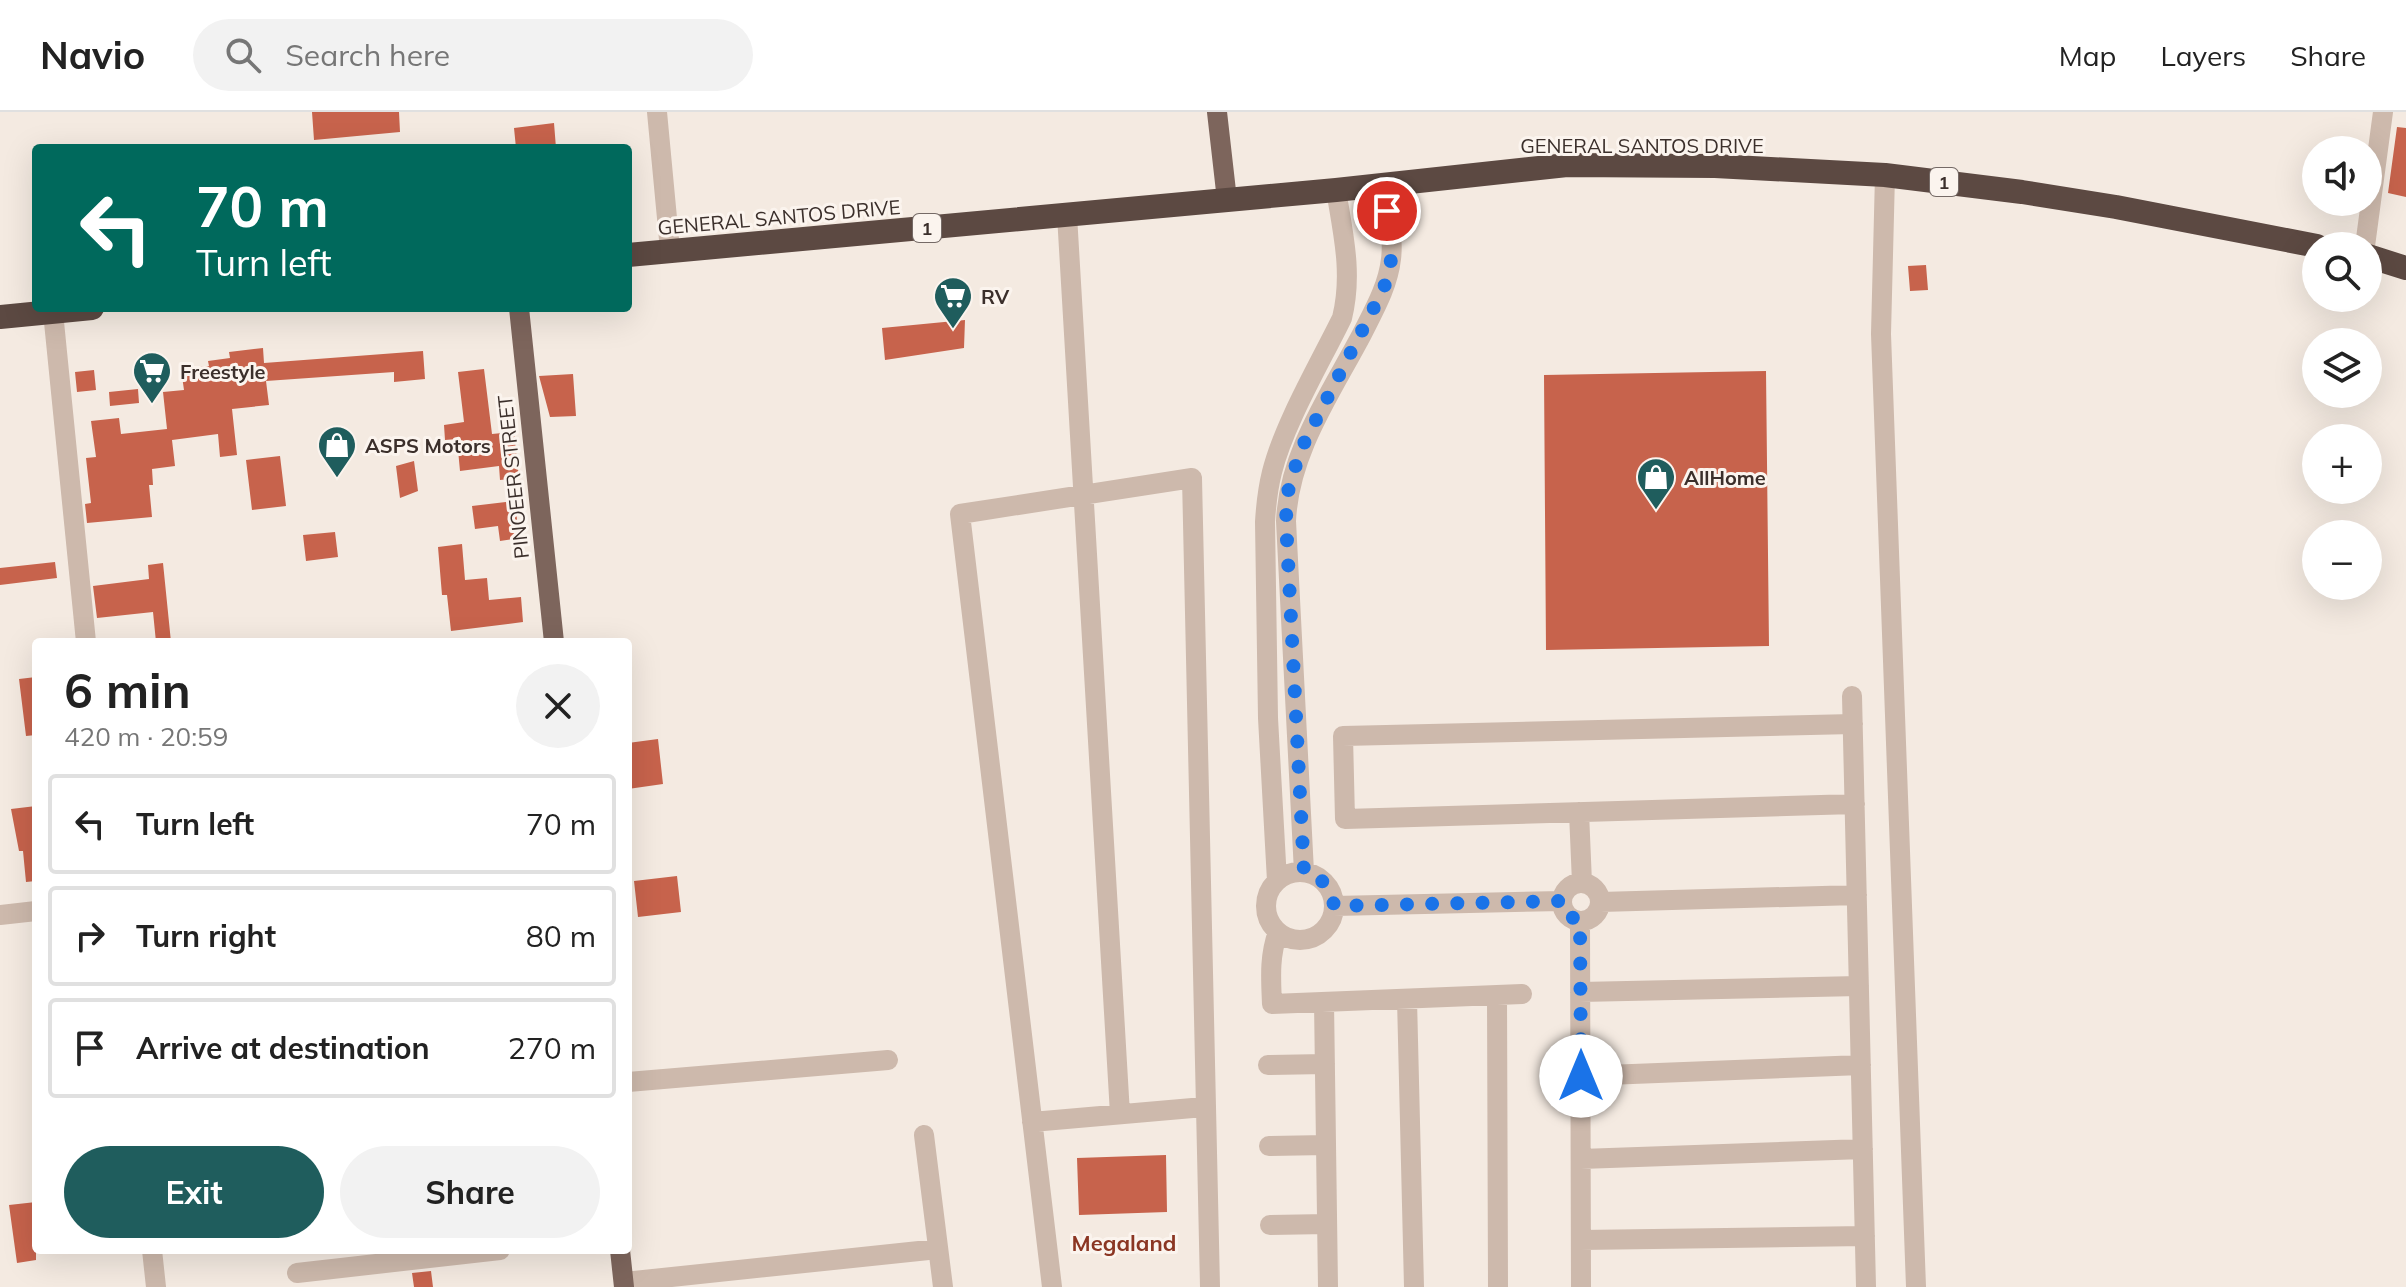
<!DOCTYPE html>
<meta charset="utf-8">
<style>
:root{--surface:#fff;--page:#f2f2f2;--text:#222;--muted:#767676;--line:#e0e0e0;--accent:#1f5d5d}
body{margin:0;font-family:Mulish,sans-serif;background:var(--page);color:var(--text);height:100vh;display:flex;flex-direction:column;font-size:30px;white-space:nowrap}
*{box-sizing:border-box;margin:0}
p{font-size:26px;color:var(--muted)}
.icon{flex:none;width:44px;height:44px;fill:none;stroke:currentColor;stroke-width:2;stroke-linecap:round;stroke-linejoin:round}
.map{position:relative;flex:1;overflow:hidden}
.drawer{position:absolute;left:32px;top:526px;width:600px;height:616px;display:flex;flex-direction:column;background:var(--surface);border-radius:8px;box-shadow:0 8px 32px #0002}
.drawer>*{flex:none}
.guide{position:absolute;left:32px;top:32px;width:600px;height:168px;border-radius:8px;box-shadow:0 8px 32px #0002;background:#00695c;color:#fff;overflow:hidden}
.buttons{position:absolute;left:2302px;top:24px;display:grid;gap:16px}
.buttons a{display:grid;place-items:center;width:80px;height:80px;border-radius:50%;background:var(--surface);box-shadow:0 8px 32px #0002;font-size:40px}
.pin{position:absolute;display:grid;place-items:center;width:68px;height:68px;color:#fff;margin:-34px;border:4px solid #fff;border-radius:50%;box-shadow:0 2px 8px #0007}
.me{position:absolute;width:88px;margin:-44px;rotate:0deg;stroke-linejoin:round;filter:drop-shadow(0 0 6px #0008)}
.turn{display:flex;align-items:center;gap:28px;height:168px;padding:0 32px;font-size:36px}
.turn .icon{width:104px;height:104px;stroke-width:2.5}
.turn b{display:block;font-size:56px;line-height:68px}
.round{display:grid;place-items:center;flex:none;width:84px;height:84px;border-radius:42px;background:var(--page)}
.headline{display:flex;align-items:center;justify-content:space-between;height:136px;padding:0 32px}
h1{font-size:48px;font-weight:700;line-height:60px}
.cta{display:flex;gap:16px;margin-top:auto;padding:16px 32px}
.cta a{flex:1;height:92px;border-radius:48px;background:var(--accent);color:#fff;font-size:32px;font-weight:700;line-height:92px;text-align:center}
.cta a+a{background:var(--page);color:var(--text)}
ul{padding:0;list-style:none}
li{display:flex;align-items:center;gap:24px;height:100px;margin:0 16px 12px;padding:0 16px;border:4px solid var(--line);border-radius:8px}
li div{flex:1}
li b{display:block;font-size:30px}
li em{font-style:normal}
header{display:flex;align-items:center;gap:48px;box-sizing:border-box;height:112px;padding:0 40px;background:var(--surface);border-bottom:2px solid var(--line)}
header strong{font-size:38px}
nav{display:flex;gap:44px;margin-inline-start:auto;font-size:28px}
.search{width:560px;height:72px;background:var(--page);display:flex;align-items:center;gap:20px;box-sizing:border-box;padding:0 28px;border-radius:44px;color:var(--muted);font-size:30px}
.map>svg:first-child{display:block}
.building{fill:#c7634c}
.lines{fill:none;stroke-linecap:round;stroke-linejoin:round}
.minor{stroke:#cdb9ac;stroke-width:20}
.major{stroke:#7d655c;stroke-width:20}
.highway{stroke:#5c4942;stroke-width:24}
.route{stroke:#1a73e8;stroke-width:14;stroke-dasharray:0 25.2}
.labels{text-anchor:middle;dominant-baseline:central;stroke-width:6;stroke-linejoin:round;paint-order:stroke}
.shield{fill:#fbf4ee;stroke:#756a66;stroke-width:2}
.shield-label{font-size:18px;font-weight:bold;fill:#3b2f2b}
.street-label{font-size:20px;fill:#3b2f2b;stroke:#fbf4ee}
.poi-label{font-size:20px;font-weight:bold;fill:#3b2f2b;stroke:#fbf4ee;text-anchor:start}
.neighbourhood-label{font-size:22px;font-weight:bold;fill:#8b3623;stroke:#fbf4ee}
</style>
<header>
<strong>Navio</strong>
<div class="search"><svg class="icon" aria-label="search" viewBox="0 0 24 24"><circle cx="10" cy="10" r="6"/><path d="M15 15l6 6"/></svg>Search here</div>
<nav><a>Map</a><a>Layers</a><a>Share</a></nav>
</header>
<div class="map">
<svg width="2406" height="1175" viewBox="0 0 2406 1175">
<rect width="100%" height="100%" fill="#f4eae1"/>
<path class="building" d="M312,0h87l1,20 -86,8z
M554,11l2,25h-40l-2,-20z
M2397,15l9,1v69l-18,-4z
M1926,153l2,25 -18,1 -2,-25z
M965,208l-1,28 -79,12 -3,-32z
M263,236l1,15 159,-12 2,28 -31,3v-10l-128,9 3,24 -37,4 5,46 -17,2 -2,-23 -46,6 3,26 -23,3 1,16h-4l3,32 -65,6 -2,-19 6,-1 -5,-45 10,-1 -5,-36 28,-3 2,16 46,-5 -4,-37 21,-2 -3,-21 28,-3 -1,-5 22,-3 -1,-6z
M484,257l8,65 22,-2 5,46 -19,2 -1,-14 -39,5 -3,-32 -12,1 -1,-15 20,-3 -6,-50z
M94,258l2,20 -19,2 -2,-20z
M1766,259l3,275 -223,4 -2,-275z
M573,262l3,42 -26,1 -11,-41z
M138,277l1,14 -29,3 -1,-14z
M280,344l6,50 -34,4 -6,-50z
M414,349l4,30 -18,7 -4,-32z
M515,389l4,37 -19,3 -2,-15 -23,3 -3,-23z
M335,420l3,25 -32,4 -3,-26z
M462,432l3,36 22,-2 2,22 32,-3 2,25 -72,9 -4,-36h-5l-4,-48z
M55,450l2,16 -57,7v-17z
M163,451l8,79h-15l-3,-30 -56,6 -4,-32 56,-7 -1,-14z
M36,565v58l-10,1 -7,-57z
M658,627l5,45 -35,5v-46z
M36,694v75l-10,1 -3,-31h-4l-8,-42z
M677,764l4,36 -43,5 -4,-36z
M1166,1043l1,57 -88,3 -2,-57z
M36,1090v58l-19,3 -8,-58z
M431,1159l2,16h-19l-2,-14z"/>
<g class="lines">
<path class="minor" d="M657,0l13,138
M1885,63l-4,159 35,953
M1067,103l53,899
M2365,134l18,-134
M53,200l33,330
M1852,584l14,591
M1853,612l-510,12 2,83 510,-15
M1579,700l3,71
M1266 794a34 34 0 1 1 68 0a34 34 0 1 1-68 0Z
M1304,760l-18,-351c3,-69 45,-128 76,-187 12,-24 26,-48 29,-75 3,-24 -4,-50 -8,-74
M1277,769l-9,-163 -3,-196c1,-17 3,-34 7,-50 12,-48 48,-109 70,-154 11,-44 1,-85 -6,-128
M1562 790a19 19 0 1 1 38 0a19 19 0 1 1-38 0Z
M1600,790l257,-7
M1334,794l228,-5
M0,803l36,-4
M1580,809l1,366
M1278,820c-9,25 -7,47 -6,72l250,-10
M1580,880l279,-6
M1497,884l1,291
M1407,887l7,288
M1324,890l4,285
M1268,953l57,-1
M1581,964l280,-11
M628,970l260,-22
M1032,1010l172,-15
M924,1023l19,152
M1269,1034l57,-1
M1581,1047l282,-10
M1270,1113l57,-1
M1581,1128l284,-4
M152,1138l4,37
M297,1161l203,-23
M624,1170l314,-33
M1052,1175l-92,-773 232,-36 18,809"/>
<path class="major" d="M1217,0l10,88
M519,196l35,334
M620,1138l4,37"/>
<path class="highway" d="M628,143l708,-65 231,-25 148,1 170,9 137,17 94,15 201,39
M2368,144l38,12
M0,205l92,-9"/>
</g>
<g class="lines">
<path class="route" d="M1387,99l5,45 -8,32 -84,163 -13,44 -1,26 18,351c18,5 27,15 30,34l228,-5 5,14 13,6 1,155"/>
</g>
<defs>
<symbol id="supermarket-pin" viewBox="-11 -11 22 30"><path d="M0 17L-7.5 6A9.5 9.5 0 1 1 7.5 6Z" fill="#1f5d5d" stroke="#fbf4ee"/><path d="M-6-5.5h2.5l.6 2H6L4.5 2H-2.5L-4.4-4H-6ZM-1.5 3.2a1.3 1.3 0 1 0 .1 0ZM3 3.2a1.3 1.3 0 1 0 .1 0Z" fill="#fff"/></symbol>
<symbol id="shop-pin" viewBox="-11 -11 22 30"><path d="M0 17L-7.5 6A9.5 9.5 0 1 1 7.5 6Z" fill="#1f5d5d" stroke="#fbf4ee"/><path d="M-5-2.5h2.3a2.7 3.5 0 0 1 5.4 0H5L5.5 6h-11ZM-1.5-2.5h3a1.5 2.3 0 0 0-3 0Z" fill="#fff"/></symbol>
</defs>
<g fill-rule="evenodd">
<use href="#supermarket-pin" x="931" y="162" width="44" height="60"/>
<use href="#supermarket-pin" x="130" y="237" width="44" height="60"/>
<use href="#shop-pin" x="315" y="311" width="44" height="60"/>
<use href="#shop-pin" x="1634" y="343" width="44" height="60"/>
</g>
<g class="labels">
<g class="shield">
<rect x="1930" y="56" width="28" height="28" rx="6"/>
<rect x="913" y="102" width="28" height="28" rx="6"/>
</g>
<g class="shield-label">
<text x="1944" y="70">1</text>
<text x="927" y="116">1</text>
</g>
<g class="street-label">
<text x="1642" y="33">GENERAL SANTOS DRIVE</text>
<text transform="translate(779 105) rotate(-5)">GENERAL SANTOS DRIVE</text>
<text transform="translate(513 365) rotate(-96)">PINOEER STREET</text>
</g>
<g class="poi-label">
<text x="981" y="184">RV</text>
<text x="180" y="259">Freestyle</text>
<text x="365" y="333">ASPS Motors</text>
<text x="1684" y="365">AllHome</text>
</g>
<g class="neighbourhood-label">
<text x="1124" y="1131">Megaland</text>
</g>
</g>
</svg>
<div class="buttons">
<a><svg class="icon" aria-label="sound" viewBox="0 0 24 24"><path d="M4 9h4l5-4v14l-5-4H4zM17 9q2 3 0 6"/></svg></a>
<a><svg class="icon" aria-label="search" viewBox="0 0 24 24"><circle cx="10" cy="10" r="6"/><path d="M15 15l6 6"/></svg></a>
<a><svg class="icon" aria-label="layers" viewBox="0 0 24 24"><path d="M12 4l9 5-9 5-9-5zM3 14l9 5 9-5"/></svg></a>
<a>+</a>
<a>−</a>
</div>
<div class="pin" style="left:1387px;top:99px;background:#d93025"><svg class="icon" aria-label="arrive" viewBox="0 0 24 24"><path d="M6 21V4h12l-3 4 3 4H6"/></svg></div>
<svg class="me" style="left:1581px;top:964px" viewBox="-20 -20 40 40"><circle r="19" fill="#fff"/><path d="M0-13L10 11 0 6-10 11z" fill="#1a73e8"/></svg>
<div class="guide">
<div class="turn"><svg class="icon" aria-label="left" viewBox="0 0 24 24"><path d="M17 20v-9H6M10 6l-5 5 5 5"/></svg><div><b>70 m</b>Turn left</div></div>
</div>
<section class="drawer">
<div class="headline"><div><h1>6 min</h1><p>420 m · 20:59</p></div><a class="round"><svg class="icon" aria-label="close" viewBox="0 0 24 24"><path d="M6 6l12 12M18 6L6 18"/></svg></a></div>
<ul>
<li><svg class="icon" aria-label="left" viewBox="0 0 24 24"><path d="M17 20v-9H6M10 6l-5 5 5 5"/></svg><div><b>Turn left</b></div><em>70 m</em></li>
<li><svg class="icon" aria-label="right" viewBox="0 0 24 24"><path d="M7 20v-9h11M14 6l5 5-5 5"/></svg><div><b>Turn right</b></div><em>80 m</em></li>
<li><svg class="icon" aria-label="arrive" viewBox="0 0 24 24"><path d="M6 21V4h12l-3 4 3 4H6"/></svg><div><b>Arrive at destination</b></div><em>270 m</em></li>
</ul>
<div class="cta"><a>Exit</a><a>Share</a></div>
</section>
</div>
